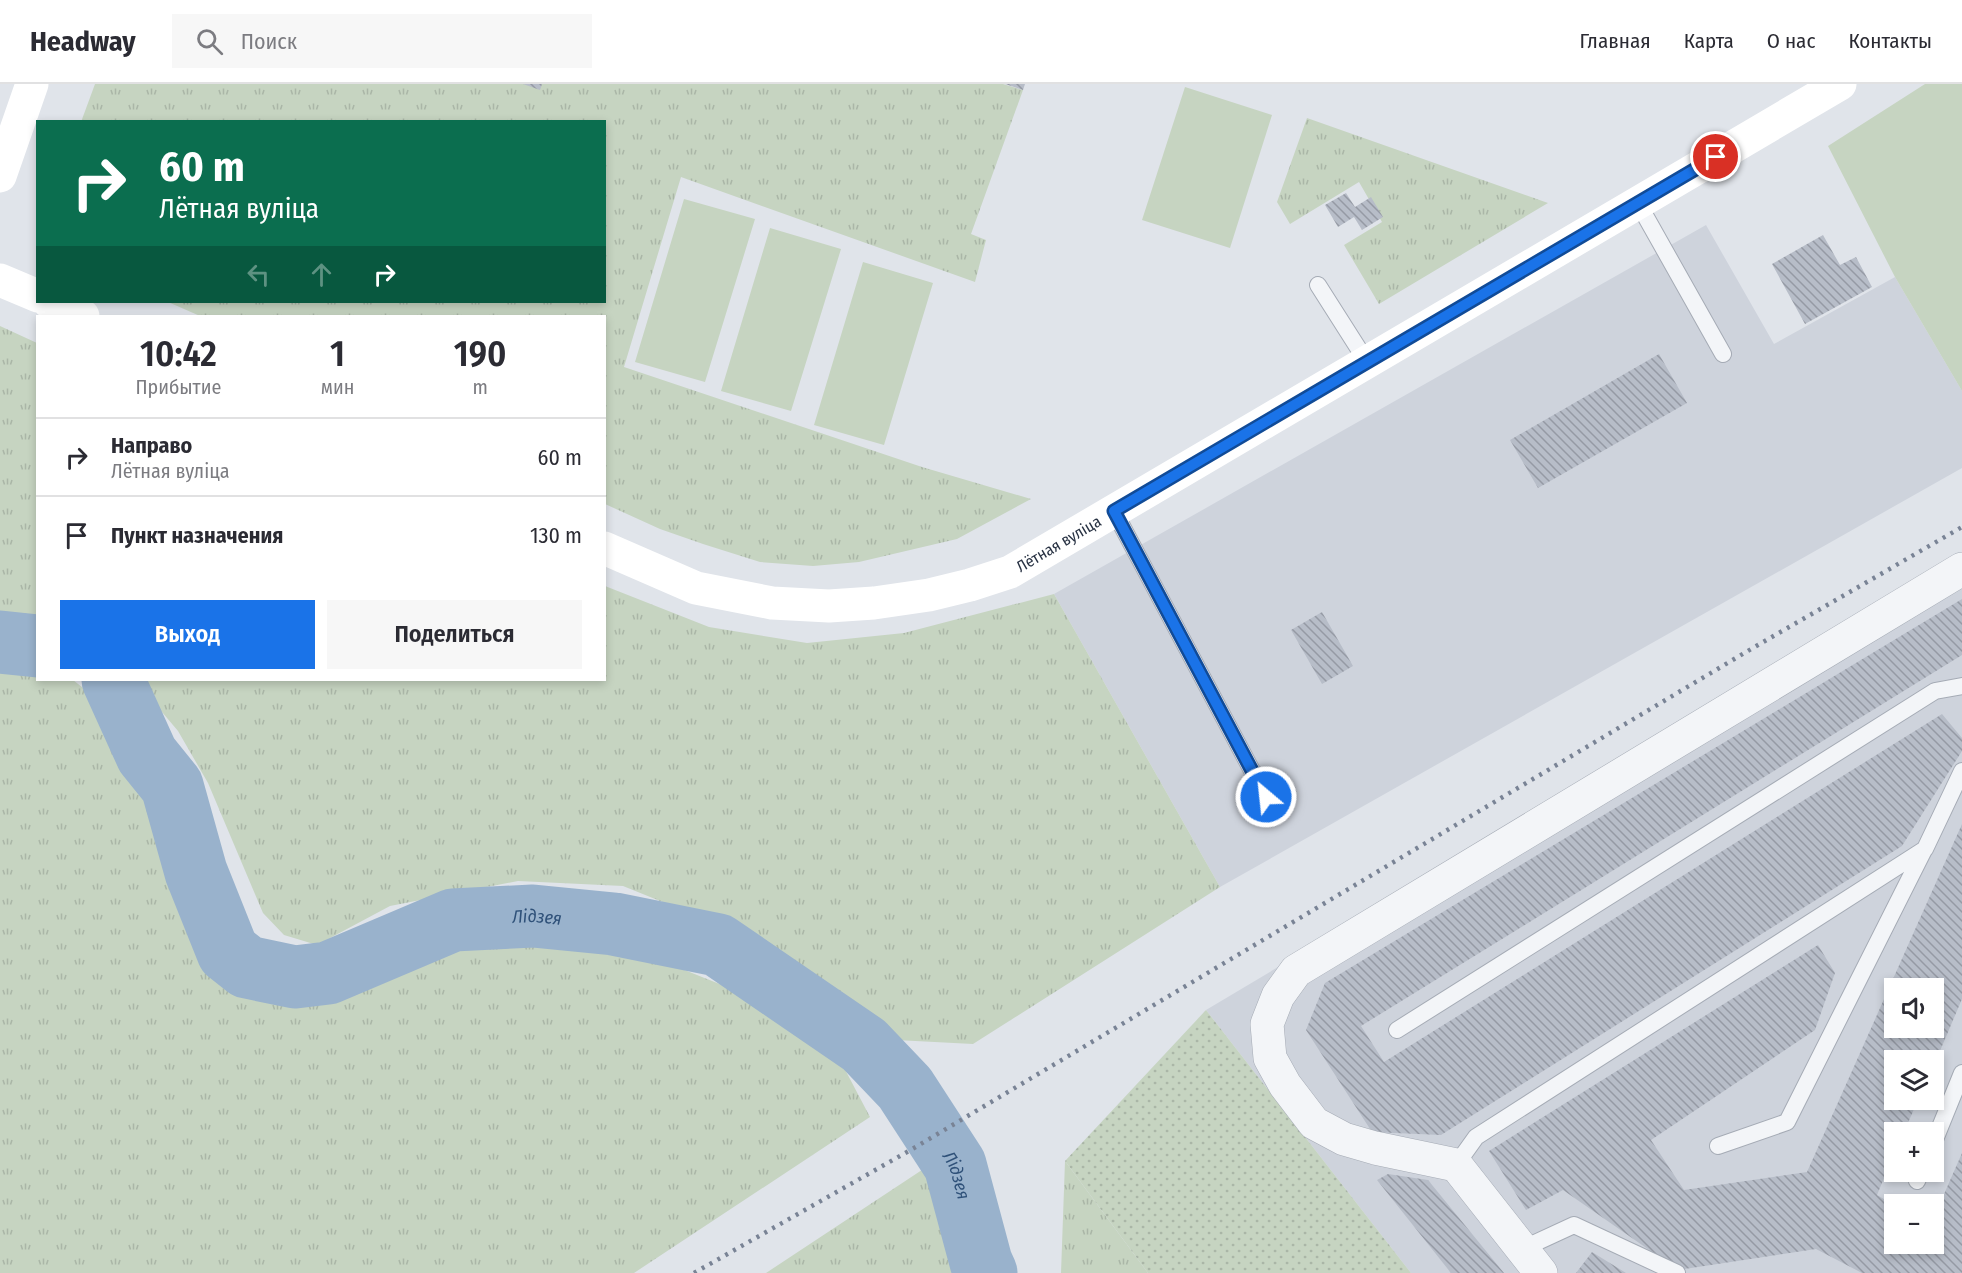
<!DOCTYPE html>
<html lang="ru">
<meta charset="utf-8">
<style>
:root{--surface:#fff;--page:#f7f7f7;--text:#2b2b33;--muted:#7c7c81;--line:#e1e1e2;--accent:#1a73e8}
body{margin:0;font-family:"Fira Sans Condensed",sans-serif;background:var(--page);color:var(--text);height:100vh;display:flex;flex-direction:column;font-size:22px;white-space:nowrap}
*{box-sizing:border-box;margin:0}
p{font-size:20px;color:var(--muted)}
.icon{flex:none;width:33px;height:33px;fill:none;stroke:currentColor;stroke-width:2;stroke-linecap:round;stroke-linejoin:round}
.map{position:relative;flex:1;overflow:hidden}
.side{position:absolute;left:36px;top:231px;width:570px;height:366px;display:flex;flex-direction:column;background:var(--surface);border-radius:0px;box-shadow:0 3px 9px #0003}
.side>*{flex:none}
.top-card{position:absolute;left:36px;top:36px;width:570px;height:183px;border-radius:0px;box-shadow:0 3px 9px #0003;background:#0b6e4f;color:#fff;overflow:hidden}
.fabs{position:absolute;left:1884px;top:894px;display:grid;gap:12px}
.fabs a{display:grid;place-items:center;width:60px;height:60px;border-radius:0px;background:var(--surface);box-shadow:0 3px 9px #0003;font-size:30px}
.pin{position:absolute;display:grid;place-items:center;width:51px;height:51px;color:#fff;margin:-26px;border:3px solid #fff;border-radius:50%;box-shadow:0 2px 6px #0007}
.me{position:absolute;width:66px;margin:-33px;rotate:332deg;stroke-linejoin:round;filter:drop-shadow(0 0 4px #0008)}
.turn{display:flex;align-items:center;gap:21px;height:126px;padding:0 24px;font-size:27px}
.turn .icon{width:78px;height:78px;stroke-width:2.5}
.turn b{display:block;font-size:42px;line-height:51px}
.lanes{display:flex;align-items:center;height:57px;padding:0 24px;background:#0003;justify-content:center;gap:30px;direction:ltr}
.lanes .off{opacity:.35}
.eta{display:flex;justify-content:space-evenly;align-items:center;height:102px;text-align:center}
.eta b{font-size:36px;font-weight:600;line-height:42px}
.action{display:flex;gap:12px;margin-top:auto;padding:12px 24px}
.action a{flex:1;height:69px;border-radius:0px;background:var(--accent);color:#fff;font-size:24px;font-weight:600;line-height:69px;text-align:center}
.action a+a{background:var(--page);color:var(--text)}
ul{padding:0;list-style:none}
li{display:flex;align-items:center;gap:18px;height:78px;padding:0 24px;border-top:2px solid var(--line)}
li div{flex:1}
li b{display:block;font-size:22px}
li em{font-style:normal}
header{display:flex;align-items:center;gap:36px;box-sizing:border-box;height:84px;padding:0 30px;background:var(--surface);border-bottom:2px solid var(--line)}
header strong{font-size:28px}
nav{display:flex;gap:33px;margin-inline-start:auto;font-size:21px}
.search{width:420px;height:54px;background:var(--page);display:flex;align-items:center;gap:15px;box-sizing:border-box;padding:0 21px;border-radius:0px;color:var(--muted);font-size:22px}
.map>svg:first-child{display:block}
.built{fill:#ced3dc;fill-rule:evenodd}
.grass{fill:url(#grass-tufts)}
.park{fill:#c6d4c1}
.garden{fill:url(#garden-dots)}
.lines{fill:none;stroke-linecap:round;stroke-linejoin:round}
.river{stroke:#99b2cc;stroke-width:63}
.building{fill:url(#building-back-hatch);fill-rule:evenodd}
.lane-casing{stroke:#a5abb5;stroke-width:18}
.street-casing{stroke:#a5abb5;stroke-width:34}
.lane{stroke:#f3f5f8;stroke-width:16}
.street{stroke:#f3f5f8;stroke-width:33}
.secondary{stroke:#fff;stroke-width:33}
.rail{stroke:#798395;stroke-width:4.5;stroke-dasharray:3 6;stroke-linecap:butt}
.route-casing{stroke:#114b97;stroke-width:15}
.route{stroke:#1a73e8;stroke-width:10}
.labels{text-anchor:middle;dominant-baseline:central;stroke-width:4.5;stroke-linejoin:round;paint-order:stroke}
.street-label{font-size:16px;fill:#283243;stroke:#f0f3f7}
.water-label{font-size:18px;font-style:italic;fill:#2f5179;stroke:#f0f3f7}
</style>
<header>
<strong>Headway</strong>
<div class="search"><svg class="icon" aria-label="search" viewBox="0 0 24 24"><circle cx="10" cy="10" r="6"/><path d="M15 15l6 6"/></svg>Поиск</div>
<nav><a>Главная</a><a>Карта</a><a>О нас</a><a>Контакты</a></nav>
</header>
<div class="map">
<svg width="1962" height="1189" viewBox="0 0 1962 1189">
<defs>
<pattern id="grass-tufts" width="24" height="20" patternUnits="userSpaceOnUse" patternTransform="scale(1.5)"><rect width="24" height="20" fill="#c6d4c1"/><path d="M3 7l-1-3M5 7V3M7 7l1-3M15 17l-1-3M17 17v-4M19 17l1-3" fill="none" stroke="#aab6a7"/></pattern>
<pattern id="garden-dots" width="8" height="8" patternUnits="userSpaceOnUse" patternTransform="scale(1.5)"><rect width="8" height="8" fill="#c6d4c1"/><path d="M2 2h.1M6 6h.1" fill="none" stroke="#aab6a7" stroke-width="1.8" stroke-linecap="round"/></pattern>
<pattern id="building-back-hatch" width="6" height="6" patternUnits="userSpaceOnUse" patternTransform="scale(1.5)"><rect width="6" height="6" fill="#b7bdc8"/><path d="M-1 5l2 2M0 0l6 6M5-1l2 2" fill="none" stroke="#959aa4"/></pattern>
</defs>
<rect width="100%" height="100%" fill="#e0e4ea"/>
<path class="built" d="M1706,141l68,119 121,-67 67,114v77l-742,419 -166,-293z
M1962,475v714h-551l-205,-263zM1894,904h40v40h-40zM1894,976h40v40h-40zM1894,1048h40v40h-40zM1894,1120h40v40h-40z"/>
<path class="grass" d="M95,0h908l20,6 -52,144 15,6 -11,42 -294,-105 -57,190 298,100 109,32 -74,40 -98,23 -46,4 -53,-4 -57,-18 -43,-15 -55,-25 -1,-188h-404l-32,-14h436v-180h-523z
M1307,34l241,85 -169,101 -35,-59 38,-23 -23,-40 -69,42 -13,-22z
M0,242l37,17v282l-37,-7z
M605,502l104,41 98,16 97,-10 150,-39 166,293 -247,157 -77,-4 -152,-105 -121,-49 -105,-5 -128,25 -73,39 -33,-10 -21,-22 -55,-130 -30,-52 -43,-51h469z
M0,577l37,7 1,12h35l19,15 46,60 41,120 49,94 96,26 54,-11 43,-25 101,-26 90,8 115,46 113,73 30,57 -236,156h-634z
M1065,1077l83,112h-87z
M931,1080l44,109h-209z"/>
<path class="park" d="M1925,0h37v307l-67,-114 -67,-131z
M1185,3l87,28 -42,133 -88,-28z
M684,115l71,20 -50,163 -70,-20z
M770,144l71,21 -50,162 -70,-20z
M863,178l70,21 -49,162 -70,-20z"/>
<path class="garden" d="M1206,926l205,263h-263l-83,-112z"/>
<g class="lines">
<g class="river">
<path d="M0,558l38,4"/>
<path id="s1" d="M113,596l34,75 25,31 24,86 32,80 19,15 48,10 33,-4 125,-53 80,-4 81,8 104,21 146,100 41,43 50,77 26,97 5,11"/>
</g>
</g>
<path class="building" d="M523,0h19l-2,6z
M1005,0h20l-2,6z
M1346,109l9,14 16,-10 12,20 -21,13 -8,-13 -16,10 -13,-22z
M1823,151l17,30 16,-8 16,30 -67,37 -33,-60z
M1659,270l28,49 -149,85 -28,-48z
M1962,515v56l-601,371 23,36 558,-348 20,24v13l-60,95 -461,289 -69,-3 -66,-102 19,-47z
M1322,528l31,54 -31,18 -31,-54z
M1962,740v175l-28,66v-5h-40v40h24l-14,32h-10v22l-17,41 17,10v39h40v-27l28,-64v120h-100l-46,-24 -138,21 -115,-80 -37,20 -37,-59 329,-206 17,28 -20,57 -164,110 33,50 123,-18zM1894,904h40v40h-40z
M1388,1090l40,6 76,93h-53l-74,-93z
M1592,1168l34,21h-50z"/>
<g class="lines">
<defs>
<path id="lane" d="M1638,119l85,151
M1318,201l49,77
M1114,427l152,286
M1397,946l538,-339 27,-5
M1934,1058l28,-69
M1718,1062l69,-24 137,-272
M1456,1081l20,-28 449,-288 37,-78
M1917,1097l4,-9
M1522,1165l52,-24 103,48"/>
<path id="street" d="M1541,1189l-85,-108 -81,-17 -31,-9 -30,-16 -29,-38 -15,-27 -3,-34 11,-28 18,-25 666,-402"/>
</defs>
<use href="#lane" class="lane-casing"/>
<use href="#street" class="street-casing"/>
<use href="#lane" class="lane"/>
<use href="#street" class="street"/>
<g class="secondary">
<path d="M0,92l32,-92"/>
<path d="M0,196l38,16"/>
<path d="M49,218l34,14"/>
<path id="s2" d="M604,464l92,40 76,15 57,3 45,-3 55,-8 41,-10 40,-13 830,-488"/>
</g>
<path class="rail" d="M694,1189l220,-125 832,-496 216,-125"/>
</g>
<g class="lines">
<defs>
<path id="route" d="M1266,713l-152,-286 602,-354"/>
</defs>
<use href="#route" class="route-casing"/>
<use href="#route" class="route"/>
</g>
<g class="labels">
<g class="street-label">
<text stroke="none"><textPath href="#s2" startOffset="476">Лётная вуліца</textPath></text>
</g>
<g class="water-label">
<text stroke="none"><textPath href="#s1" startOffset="624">Лідзея</textPath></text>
<text stroke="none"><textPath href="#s1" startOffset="1146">Лідзея</textPath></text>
</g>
</g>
</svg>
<div class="fabs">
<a><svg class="icon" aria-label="sound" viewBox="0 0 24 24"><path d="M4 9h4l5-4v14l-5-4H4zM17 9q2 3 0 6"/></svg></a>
<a><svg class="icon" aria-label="layers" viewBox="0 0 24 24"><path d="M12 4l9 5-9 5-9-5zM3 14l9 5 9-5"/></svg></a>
<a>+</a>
<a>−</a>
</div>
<div class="pin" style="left:1716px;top:73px;background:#d93025"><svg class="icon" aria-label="arrive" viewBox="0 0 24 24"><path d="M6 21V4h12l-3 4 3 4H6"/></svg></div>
<svg class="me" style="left:1266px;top:713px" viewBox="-20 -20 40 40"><circle r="17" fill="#1a73e8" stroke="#fff" stroke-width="3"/><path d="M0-11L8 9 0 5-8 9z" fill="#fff"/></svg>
<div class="top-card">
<div class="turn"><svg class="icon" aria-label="right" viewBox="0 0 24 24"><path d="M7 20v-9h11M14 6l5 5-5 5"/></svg><div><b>60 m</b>Лётная вуліца</div></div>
<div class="lanes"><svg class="icon off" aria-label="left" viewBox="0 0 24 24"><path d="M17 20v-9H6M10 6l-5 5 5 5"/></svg><svg class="icon off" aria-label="ahead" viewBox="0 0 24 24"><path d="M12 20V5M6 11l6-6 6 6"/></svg><svg class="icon" aria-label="right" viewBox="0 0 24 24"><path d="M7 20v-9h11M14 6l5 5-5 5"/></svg></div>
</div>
<section class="side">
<div class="eta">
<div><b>10:42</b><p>Прибытие</p></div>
<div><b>1</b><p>мин</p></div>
<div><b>190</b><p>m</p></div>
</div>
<ul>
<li><svg class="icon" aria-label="right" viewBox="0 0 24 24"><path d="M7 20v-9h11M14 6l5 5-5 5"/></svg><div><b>Направо</b><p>Лётная вуліца</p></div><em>60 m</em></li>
<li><svg class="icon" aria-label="arrive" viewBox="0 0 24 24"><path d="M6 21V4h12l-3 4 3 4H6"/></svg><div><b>Пункт назначения</b></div><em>130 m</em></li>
</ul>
<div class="action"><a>Выход</a><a>Поделиться</a></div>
</section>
</div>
